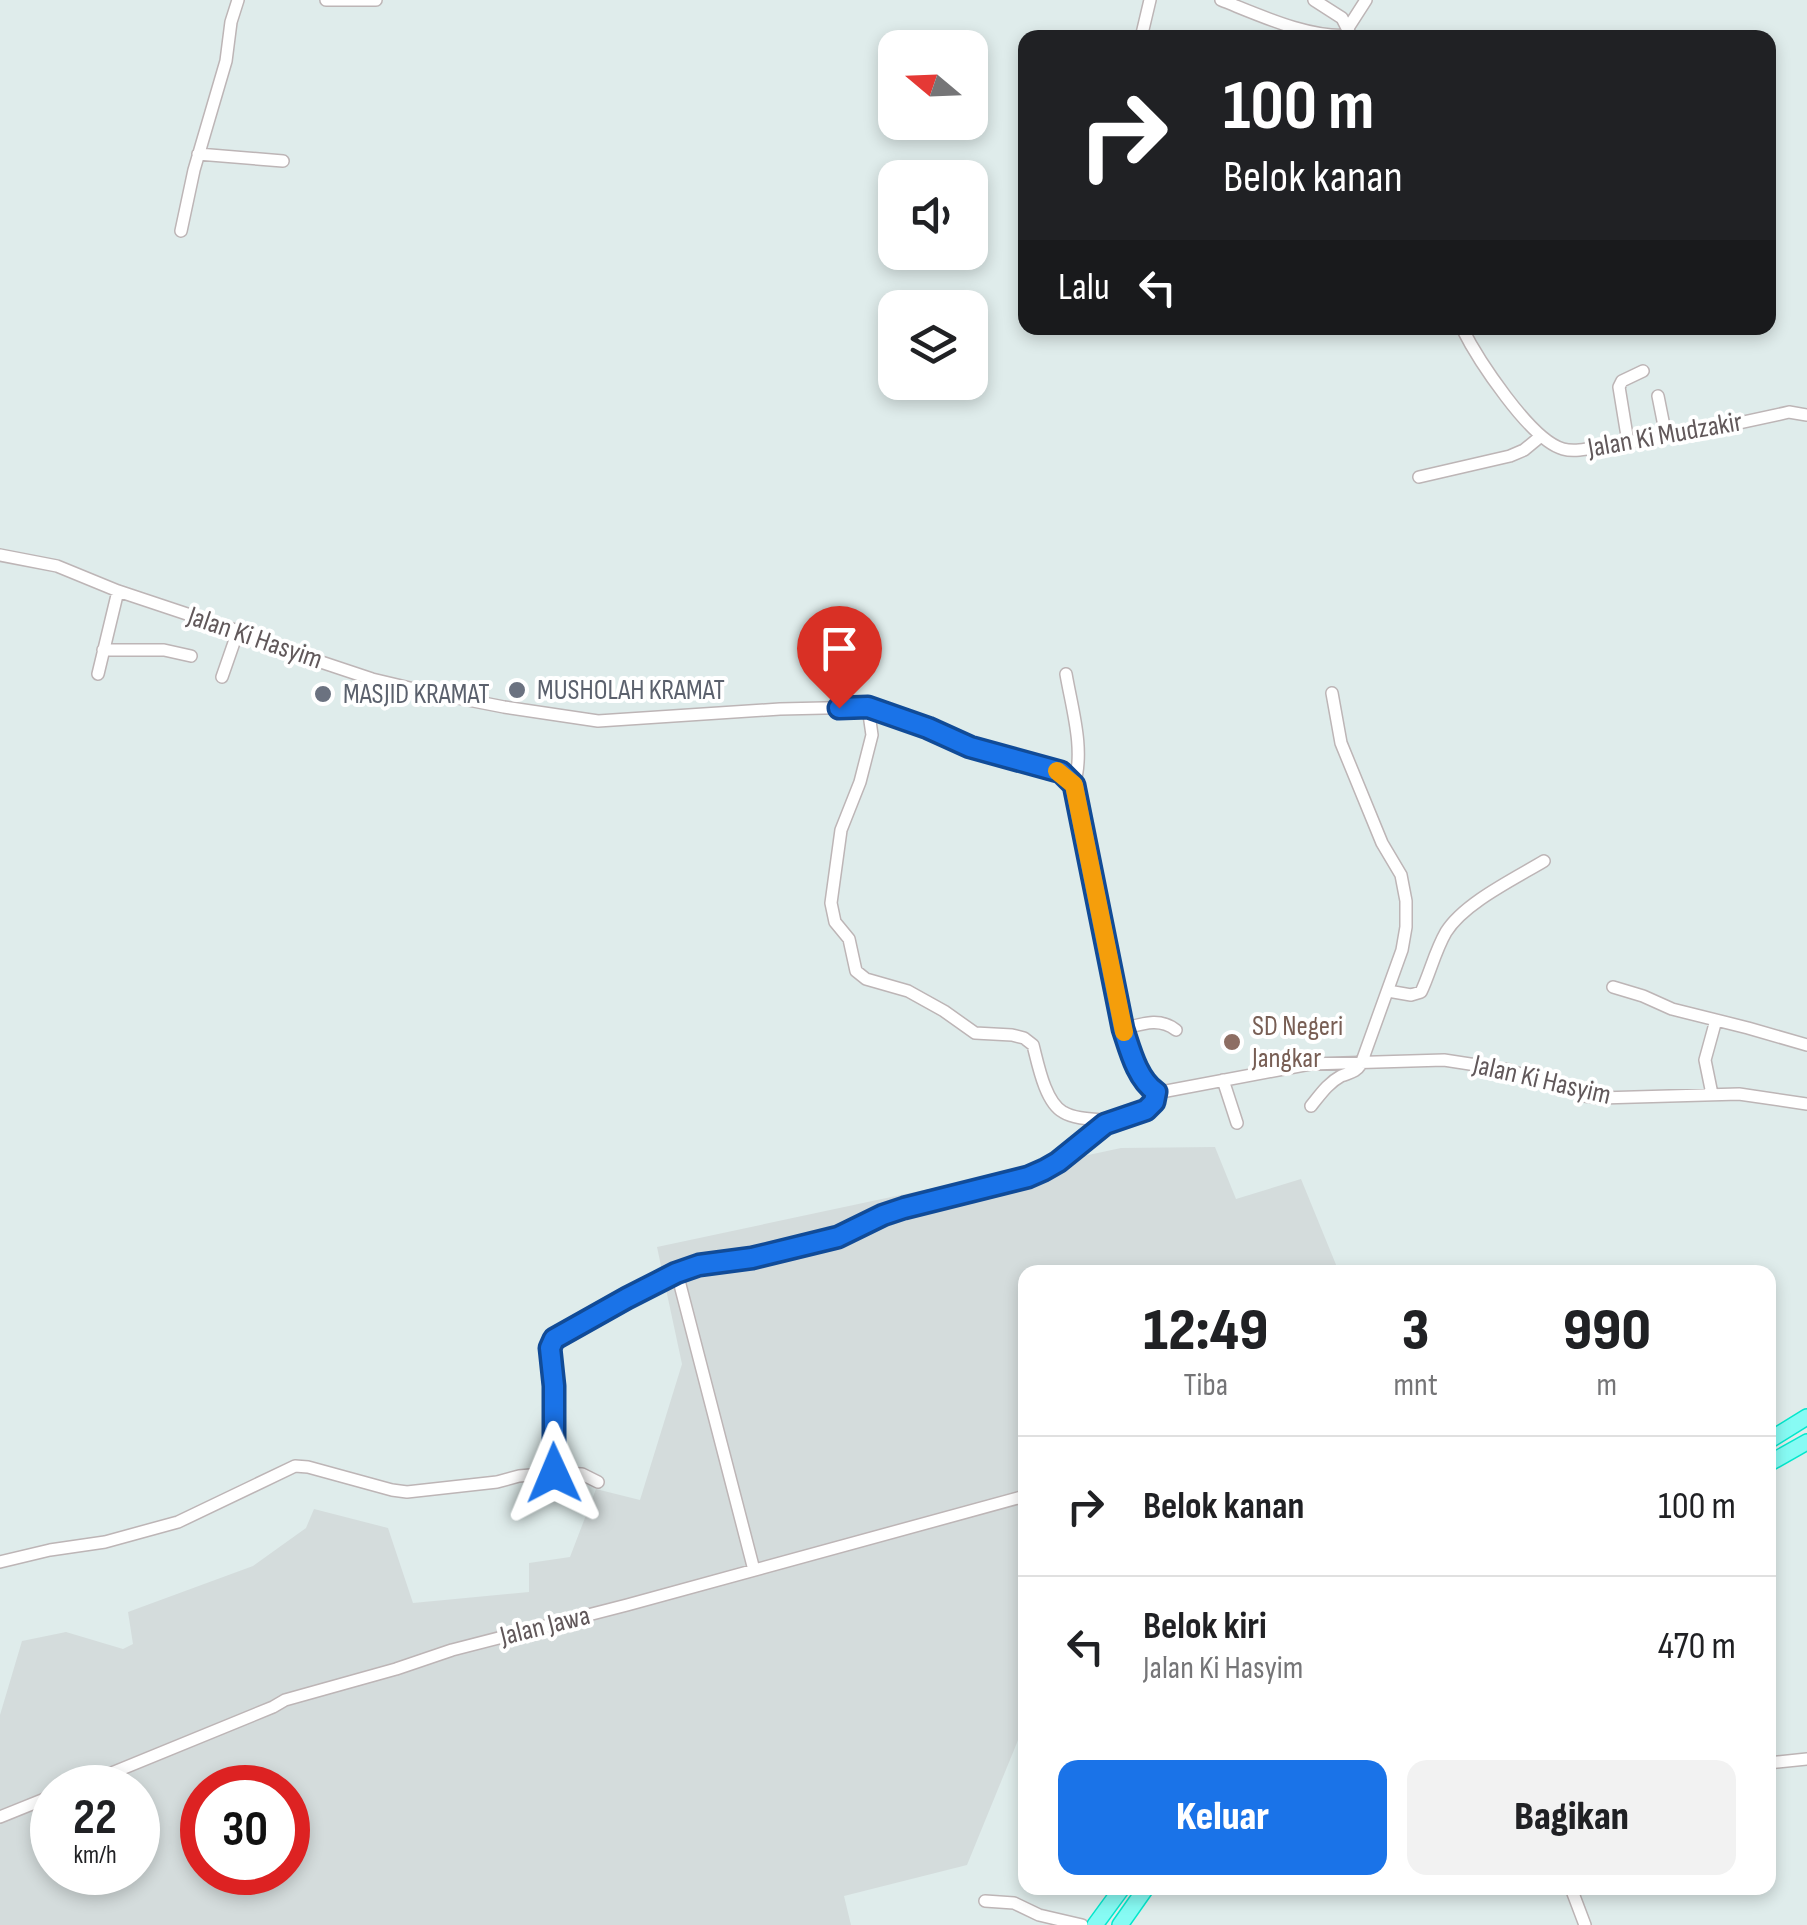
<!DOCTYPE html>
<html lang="id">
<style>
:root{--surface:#fff;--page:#f2f2f2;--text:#202124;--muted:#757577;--line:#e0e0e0;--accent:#1a73e8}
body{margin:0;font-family:"Sofia Sans Condensed",sans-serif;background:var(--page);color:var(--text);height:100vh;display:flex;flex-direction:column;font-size:38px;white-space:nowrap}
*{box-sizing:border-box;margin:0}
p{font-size:32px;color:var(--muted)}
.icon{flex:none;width:55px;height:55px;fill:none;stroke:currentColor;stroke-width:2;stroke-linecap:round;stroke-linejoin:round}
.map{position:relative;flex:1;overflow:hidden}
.sheet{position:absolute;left:1018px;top:1265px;width:758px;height:630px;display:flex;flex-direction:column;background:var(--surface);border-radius:20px;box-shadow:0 5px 15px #0003}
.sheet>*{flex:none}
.hud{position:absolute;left:1018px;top:30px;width:758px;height:305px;border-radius:20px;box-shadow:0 5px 15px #0003;background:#202124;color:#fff;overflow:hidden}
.needle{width:65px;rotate:289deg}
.buttons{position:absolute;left:878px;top:30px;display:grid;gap:20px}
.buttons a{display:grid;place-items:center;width:110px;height:110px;border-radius:20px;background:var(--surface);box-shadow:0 5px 15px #0003;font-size:50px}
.speed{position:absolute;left:30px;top:1765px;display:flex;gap:20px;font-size:50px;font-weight:700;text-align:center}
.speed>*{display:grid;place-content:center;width:130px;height:130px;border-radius:50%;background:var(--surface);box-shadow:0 5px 15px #0003;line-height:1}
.speed small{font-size:25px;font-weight:400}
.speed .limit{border:15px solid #d22;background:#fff;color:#111}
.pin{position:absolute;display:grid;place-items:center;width:85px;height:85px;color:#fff;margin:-102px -42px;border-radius:50% 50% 50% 0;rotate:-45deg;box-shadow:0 0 10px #0007}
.pin .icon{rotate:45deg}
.me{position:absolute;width:110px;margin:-55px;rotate:359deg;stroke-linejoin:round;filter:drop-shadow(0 0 8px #0008)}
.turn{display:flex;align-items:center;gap:35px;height:210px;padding:0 40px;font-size:45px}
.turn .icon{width:130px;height:130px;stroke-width:2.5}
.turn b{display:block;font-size:70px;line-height:85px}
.then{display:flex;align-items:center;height:95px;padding:0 40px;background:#0003;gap:20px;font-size:38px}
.eta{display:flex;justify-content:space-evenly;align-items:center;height:170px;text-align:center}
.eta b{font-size:60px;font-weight:800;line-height:70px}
.cta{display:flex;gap:20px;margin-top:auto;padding:20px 40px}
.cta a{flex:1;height:115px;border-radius:20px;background:var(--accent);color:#fff;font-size:40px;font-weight:800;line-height:115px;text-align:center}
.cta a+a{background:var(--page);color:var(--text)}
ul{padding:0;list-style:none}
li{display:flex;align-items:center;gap:30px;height:140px;padding:0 40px;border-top:2px solid var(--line)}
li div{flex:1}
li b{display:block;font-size:38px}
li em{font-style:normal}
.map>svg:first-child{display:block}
.industrial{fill:#d4dcdc;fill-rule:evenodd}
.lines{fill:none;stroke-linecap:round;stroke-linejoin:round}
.minor-casing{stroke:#bdb5b6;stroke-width:14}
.highway-casing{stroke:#03e8cd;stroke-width:18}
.minor{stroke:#fff;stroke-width:11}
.highway{stroke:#87fbf4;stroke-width:15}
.route-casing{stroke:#114b97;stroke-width:25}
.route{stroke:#1a73e8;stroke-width:18}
.slow{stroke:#f59e0b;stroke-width:18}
.worship-dot{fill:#6b7280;stroke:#fff;stroke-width:4}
.education-dot{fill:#8d6e63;stroke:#fff;stroke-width:4}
.labels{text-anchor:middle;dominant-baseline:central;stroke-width:8;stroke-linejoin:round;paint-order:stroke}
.street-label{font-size:28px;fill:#61585a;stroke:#fff}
.worship-label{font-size:28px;fill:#5b616d;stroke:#fff;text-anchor:start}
.education-label{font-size:28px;fill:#785e54;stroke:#fff;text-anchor:start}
</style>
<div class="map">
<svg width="1807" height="1925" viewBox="0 0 1807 1925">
<rect width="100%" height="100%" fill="#dfeceb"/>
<path class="industrial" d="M1215,1147l21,52 65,-20 38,93h-314v451l-58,142 -123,31 7,29h-851v-210l22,-74 44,-9 57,17 10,-5 -5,-32 125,-46 53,-38 8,-19 74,19 25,75 116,-11v-29l41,-6 26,-68 44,11 42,-136 -25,-117 464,-99zM52,1788h86v84h-86zM202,1788h86v84h-86z"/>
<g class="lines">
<defs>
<path id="minor" d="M326,0h50
M1221,0c38,15 89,39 130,35
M1314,0l28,18 10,20
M1348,28l18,-28
M1141,38l9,-38
M198,154l85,7
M181,231l13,-61 32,-109 5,-39 7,-22
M1462,328c15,30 68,112 101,121 14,4 31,-2 45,-4 61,-8 121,-19 181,-33l18,3
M1658,396l8,40
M1628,442l-9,-55 3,-6 21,-10
M1419,477l91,-21 14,-6 17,-14
M0,555l57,11 61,25 120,40 83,31 51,17 55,13 77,15 94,14 182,-12 88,-2 61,21 40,19 92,25 13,13 49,244c7,21 14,50 33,64l154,-29 134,-4 65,10 76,26 15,2 139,-4 68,10
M103,650h61l27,6
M98,674l20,-83
M1066,674c6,35 19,76 8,111
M222,677l16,-46
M868,707l4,28 -12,47 -19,48 -10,73 4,19 14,17 7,32 10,8 42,12 36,20 31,22 37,2 12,3 9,7c5,19 12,57 30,67 13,8 35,7 50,9
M1613,987l30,9 29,13 76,19 59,17
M1388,991l23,4 10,-3c9,-19 14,-41 25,-60 18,-29 68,-53 98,-71
M1123,1029c19,-5 36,-12 53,1
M1223,1080l14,43
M1712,1094l-7,-34 11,-40
M1311,1106c9,-11 17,-23 30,-30 10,-4 14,-3 20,-12l41,-114 4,-23v-26l-5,-26 -19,-32 -41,-100 -9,-50
M677,1273l77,297
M554,1473l1,-87 -5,-38 4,-9 73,-41 50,-25 22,-8 20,-4 33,-3 86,-21 45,-22 21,-7 124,-31 30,-15 47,-38 41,-15 8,-7 2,-9
M0,1562l50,-12 55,-8 73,-20 117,-56 13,1 84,23 15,2 90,-10 22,-6 35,-3 28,1 16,8
M1768,1763l39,-4
M75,1788l198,-81 12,-7 111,-31 56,-19 175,-45 398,-109
M0,1817l52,-21
M1571,1888l14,37
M985,1901l29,2 25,12 43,10"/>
<path id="highway" d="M1768,1441l39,-24
M1768,1464l39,-22
M1095,1925l27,-37
M1120,1925l26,-37"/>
</defs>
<use href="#minor" class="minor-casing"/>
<use href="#highway" class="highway-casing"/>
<use href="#minor" class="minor"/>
<use href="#highway" class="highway"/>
</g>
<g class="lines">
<defs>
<path id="route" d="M554,1473v-87l-4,-38 4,-9 73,-41 49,-25 23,-8 53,-7 86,-21 45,-22 21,-7 124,-31 16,-7 14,-8 47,-38 41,-14 8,-8 2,-10c-19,-13 -26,-42 -33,-63l-49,-244 -13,-13 -91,-25 -42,-19 -60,-21 -29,1"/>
</defs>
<use href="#route" class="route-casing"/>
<use href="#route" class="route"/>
<path class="slow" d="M1057,771l17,14 50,247"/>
</g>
<g class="worship-dot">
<circle cx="517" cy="690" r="10"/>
<circle cx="323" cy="694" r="10"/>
</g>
<circle class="education-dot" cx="1232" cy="1042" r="10"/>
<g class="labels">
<g class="street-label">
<text transform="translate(1665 435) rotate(-10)">Jalan Ki Mudzakir</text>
<text transform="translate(255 638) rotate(19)">Jalan Ki Hasyim</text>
<text transform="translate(1542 1080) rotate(13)">Jalan Ki Hasyim</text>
<text transform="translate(545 1626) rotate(-14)">Jalan Jawa</text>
</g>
<g class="worship-label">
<text x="537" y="690">MUSHOLAH KRAMAT</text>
<text x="343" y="694">MASJID KRAMAT</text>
</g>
<g class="education-label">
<text x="1252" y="1026">SD Negeri<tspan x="1252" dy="32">Jangkar</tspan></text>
</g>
</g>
</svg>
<div class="buttons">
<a><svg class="needle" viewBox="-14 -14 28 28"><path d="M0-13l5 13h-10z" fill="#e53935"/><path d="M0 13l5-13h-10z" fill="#757577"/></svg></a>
<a><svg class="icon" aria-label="sound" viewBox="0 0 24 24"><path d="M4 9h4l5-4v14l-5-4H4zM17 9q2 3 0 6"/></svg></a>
<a><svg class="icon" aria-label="layers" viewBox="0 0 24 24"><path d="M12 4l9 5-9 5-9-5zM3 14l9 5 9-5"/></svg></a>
</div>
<div class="speed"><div>22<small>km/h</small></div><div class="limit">30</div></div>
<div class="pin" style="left:839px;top:708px;background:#d93025"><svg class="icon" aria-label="arrive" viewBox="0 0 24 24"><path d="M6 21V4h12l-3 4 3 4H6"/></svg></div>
<svg class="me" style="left:554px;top:1473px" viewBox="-20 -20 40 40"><path d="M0-17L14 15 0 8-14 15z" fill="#1a73e8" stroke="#fff" stroke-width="4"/></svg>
<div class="hud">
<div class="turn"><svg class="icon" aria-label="right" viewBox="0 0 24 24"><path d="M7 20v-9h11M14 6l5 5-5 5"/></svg><div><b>100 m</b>Belok kanan</div></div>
<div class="then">Lalu<svg class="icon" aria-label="left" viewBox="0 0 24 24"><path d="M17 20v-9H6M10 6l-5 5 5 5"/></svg></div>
</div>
<section class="sheet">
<div class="eta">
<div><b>12:49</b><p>Tiba</p></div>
<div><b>3</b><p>mnt</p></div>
<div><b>990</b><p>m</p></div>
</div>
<ul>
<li><svg class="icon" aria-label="right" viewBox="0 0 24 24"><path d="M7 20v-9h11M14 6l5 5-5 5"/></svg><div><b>Belok kanan</b></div><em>100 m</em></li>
<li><svg class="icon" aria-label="left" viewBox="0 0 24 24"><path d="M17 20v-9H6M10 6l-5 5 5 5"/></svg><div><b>Belok kiri</b><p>Jalan Ki Hasyim</p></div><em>470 m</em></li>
</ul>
<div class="cta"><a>Keluar</a><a>Bagikan</a></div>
</section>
</div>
